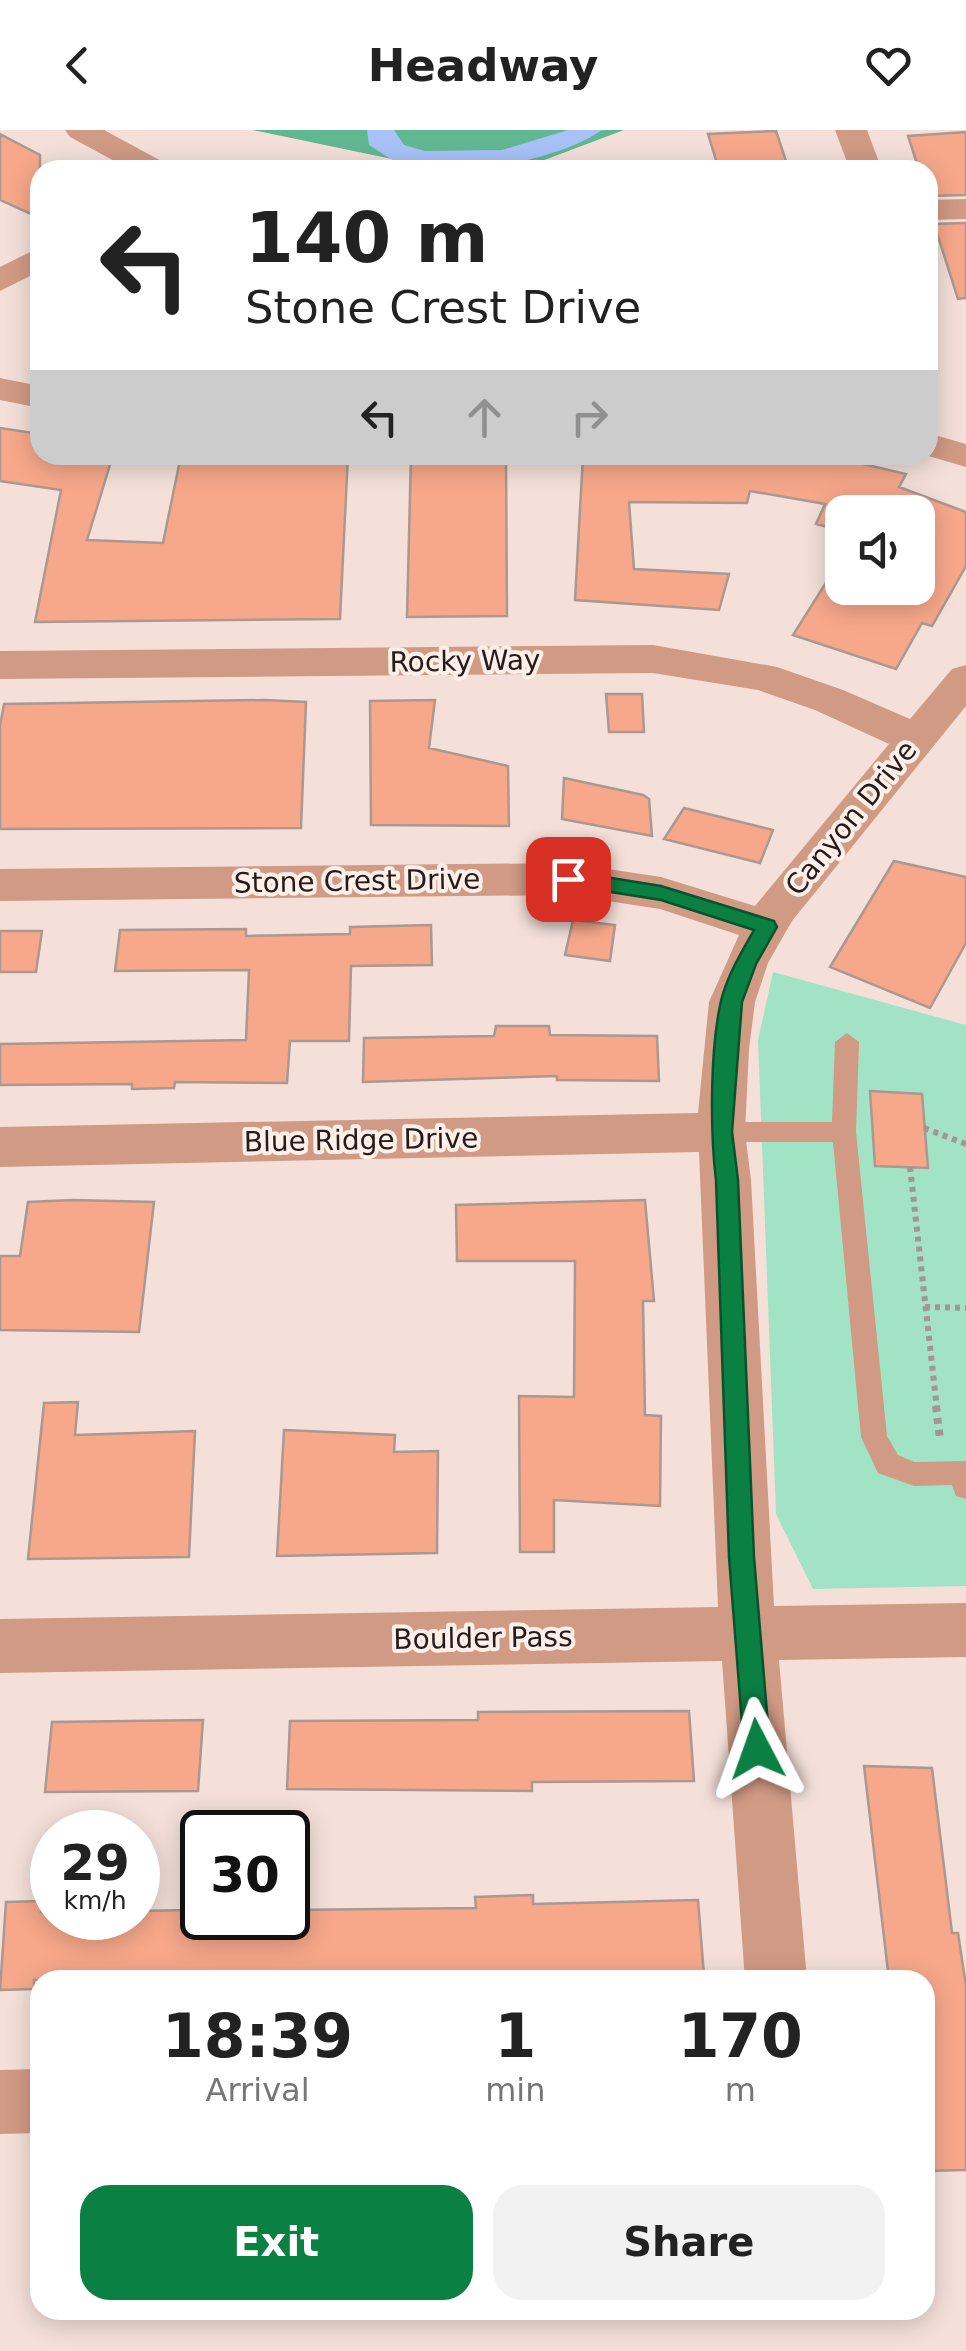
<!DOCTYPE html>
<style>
:root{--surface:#fff;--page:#f2f2f2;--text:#222;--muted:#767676;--accent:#0b8043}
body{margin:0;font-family:"DejaVu Sans",sans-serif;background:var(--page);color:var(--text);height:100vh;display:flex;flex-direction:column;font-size:38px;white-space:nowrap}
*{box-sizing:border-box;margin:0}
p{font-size:32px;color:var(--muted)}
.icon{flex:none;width:55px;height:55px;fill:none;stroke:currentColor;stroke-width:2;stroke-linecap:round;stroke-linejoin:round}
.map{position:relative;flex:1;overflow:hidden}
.details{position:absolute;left:30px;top:1840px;width:905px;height:350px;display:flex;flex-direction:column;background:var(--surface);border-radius:30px;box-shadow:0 5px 25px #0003}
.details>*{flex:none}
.top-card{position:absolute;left:30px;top:30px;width:908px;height:305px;border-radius:30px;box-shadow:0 5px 25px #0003;background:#fff;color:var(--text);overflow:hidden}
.controls{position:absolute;left:825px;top:365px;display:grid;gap:20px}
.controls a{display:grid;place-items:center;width:110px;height:110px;border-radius:20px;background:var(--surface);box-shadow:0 5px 25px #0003;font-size:50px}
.speed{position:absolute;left:30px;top:1680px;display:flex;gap:20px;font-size:50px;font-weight:700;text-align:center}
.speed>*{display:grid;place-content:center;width:130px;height:130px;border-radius:50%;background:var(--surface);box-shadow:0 5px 25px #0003;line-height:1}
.speed small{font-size:25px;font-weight:400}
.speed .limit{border:5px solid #111;border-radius:15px;background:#fff;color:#111}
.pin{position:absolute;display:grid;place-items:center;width:85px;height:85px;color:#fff;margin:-42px;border-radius:20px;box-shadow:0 5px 15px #0006}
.me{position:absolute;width:110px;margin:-55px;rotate:356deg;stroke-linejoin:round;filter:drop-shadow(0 0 8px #0008)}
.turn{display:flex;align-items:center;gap:35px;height:210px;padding:0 50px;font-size:45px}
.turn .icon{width:130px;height:130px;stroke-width:2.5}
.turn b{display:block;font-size:70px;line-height:85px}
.lanes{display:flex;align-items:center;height:95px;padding:0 50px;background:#0003;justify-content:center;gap:50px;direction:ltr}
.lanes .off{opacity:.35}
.eta{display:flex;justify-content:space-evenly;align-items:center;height:170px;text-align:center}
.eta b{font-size:60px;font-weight:700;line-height:70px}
.button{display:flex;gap:20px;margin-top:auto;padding:20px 50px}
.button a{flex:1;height:115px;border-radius:30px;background:var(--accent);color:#fff;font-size:40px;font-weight:700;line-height:115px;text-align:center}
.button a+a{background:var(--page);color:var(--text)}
header{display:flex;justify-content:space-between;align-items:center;height:130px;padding:0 50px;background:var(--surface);font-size:45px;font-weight:700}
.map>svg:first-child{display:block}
.green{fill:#a3e3c5}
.forest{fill:#60b893}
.water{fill:#a8c2f8}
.building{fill:#f7a88b;stroke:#aa9891;stroke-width:2.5}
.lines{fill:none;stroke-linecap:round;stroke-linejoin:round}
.path-far1{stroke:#a49590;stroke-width:6;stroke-dasharray:5 5;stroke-linecap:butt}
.path{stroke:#a49590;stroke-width:8;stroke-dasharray:6 6;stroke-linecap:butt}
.service{fill:#d19a84;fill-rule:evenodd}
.minor{fill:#d19a84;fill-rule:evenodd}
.route{fill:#0b8043;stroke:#07532c;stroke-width:2.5}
.labels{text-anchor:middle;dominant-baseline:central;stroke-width:8;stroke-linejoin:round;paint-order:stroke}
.street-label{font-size:28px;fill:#231c1a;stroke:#ffefe9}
</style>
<header><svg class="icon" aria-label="back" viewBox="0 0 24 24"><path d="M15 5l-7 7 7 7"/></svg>Headway<svg class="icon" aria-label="heart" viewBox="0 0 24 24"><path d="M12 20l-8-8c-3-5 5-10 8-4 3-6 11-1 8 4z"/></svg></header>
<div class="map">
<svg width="966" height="2221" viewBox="0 0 966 2221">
<rect width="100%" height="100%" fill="#f4e0d9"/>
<path class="green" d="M773,842l193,53v561l-153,3 -37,-75 -18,-474z"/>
<path class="forest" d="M253,0h371l-106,40 -78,-1z"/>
<path class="water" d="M367,0h27l10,15 21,6 77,-1 66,-20h34c-46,32 -152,51 -206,31 -9,-3 -18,-11 -27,-16z"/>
<path class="building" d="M776,1l13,39h-70l-11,-36z
M966,2v63l-38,1v-26h-9l-11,-34z
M0,4l40,21v63l-40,-18z
M966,93v75l-8,1 -24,-75z
M0,298l40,6v21h73l-26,85 76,3 18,-88h167l-8,164 -305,3 26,-132 -61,-9z
M411,325h95l1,161 -100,1z
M583,325h242l81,19 -7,13 67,25v54l-34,60 -10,-3 -26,46 -103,-34 41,-65 -5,-2 13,-18v38h76v-76h-76v19l-26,-7 9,-20 -75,-13 -3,12 -118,-1 5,67 95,5 -10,36 -144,-10z
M606,564h36l2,38h-35z
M264,570l42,2 -5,126 -301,1v-103l4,-22z
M435,570l-6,48 79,18 1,60 -138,-1 -1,-124z
M564,648l79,17 6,4 3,37 -90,-17z
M684,678l89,22 -13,33 -96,-24z
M894,731l72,16v66l-36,65 -100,-41z
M573,790l42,5 -5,36 -45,-6z
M431,795l1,40 -81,1 -2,75h-59l-3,42 -112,-1 -1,6 -42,1v-5l-132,1v-41l246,-4 3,-70 -134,1 5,-41 126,-1v7l104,-2v-7z
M0,801h42l-6,41h-36z
M496,896h53l1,9 107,1 2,45 -102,-1v-4l-194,6 1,-44 130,-2z
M870,961l52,3 6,74 -53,-2z
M73,1070l81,2 -15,130 -139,-2v-74h20l8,-54z
M645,1070l9,101h-11l2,114 16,1 -1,90 -106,-6v52h-34l-1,-156 55,1 1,-136h-118l-1,-56z
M78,1272l-3,33 120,-4 -6,126 -161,2 16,-156z
M284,1300l111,5 -1,17 44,-1 -1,102 -160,3z
M689,1581l5,70 -162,1v9l-245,-2 3,-68 188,-1v-8z
M203,1590l-5,71 -153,1 7,-70z
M864,1636l68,2 20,165h6l8,53v184l-41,1v-191h-36z
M533,1765v9l165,-4 6,75 -184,5h-486v9l-34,1 6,-88 36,-1 -1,11h11v6h86v-7l49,-1v8h101v-8l188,-2 -1,-11z"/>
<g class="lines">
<path class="path-far1" d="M924,998l42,16
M910,1037l27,242
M925,1177l41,1"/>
<path class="path" d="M936,1276l4,33"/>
<path class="service" d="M847,903l12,9 -3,90 31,304 11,19 16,7 52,-1v38l-10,-3 -4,-11 -38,1 -36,-13 -17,-36 -28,-295h-112l-9,-3 -3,-7 3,-7 9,-3h111l3,-80z"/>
<path class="minor" d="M65,0h39l61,33 5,7h-39l-61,-33z
M835,0h32l15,40h-32z
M966,69v20l-38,1v-20z
M40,117v24l-40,20v-24z
M0,248l40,8v22l-40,-8z
M928,303l38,11v23l-41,-12z
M653,515l124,22 66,23 67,29 42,-50 14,-4v41l-174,215 -24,42 -13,39 -6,47 -4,83 6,48 23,426 192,-3v54l-187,3 28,320h-62l-23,-319 -722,12v-54l718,-12 -19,-455 -699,15v-40l698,-14 11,-111 30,-67 -79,-26 -92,-14 -568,6v-32l568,-6 93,14 94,29 134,-162 -74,-34 -57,-20 -105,-17 -653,6v-28z
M40,1939v64l-40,1v-64z"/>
</g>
<path class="route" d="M568,741l93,15 113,35 3,6 -21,37 -14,38 -10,130 6,48 16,377 16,192 -4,9 -9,4 -9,-4 -4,-9 -15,-192 -13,-377c-6,-49 -6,-131 5,-179 6,-25 20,-48 33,-71l-93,-30 -100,-16 -3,-5z"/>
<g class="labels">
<g class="street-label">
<text transform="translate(465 531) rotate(-1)">Rocky Way</text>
<text transform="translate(851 688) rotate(-51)">Canyon Drive</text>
<text transform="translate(357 751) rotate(-1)">Stone Crest Drive</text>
<text transform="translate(361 1010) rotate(-1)">Blue Ridge Drive</text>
<text transform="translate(483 1508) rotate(-1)">Boulder Pass</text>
</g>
</g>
</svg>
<div class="controls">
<a><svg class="icon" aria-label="sound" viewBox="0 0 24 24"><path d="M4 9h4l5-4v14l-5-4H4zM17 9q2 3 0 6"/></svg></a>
</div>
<div class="speed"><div>29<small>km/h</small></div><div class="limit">30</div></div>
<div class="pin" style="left:568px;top:749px;background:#d93025"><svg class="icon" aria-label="arrive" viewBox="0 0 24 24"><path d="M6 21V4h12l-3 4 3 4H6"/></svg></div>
<svg class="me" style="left:757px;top:1619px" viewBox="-20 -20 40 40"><path d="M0-17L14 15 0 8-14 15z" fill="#0b8043" stroke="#fff" stroke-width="4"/></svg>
<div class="top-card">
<div class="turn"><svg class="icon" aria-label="left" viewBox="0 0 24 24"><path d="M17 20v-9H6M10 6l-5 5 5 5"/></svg><div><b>140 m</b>Stone Crest Drive</div></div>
<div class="lanes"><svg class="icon" aria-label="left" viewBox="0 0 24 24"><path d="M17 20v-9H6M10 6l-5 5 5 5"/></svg><svg class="icon off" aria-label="ahead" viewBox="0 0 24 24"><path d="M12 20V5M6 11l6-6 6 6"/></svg><svg class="icon off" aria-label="right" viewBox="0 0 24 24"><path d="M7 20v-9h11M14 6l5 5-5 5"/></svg></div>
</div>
<section class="details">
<div class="eta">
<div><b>18:39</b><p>Arrival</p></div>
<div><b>1</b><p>min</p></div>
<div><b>170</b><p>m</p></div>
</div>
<div class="button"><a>Exit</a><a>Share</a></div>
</section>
</div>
